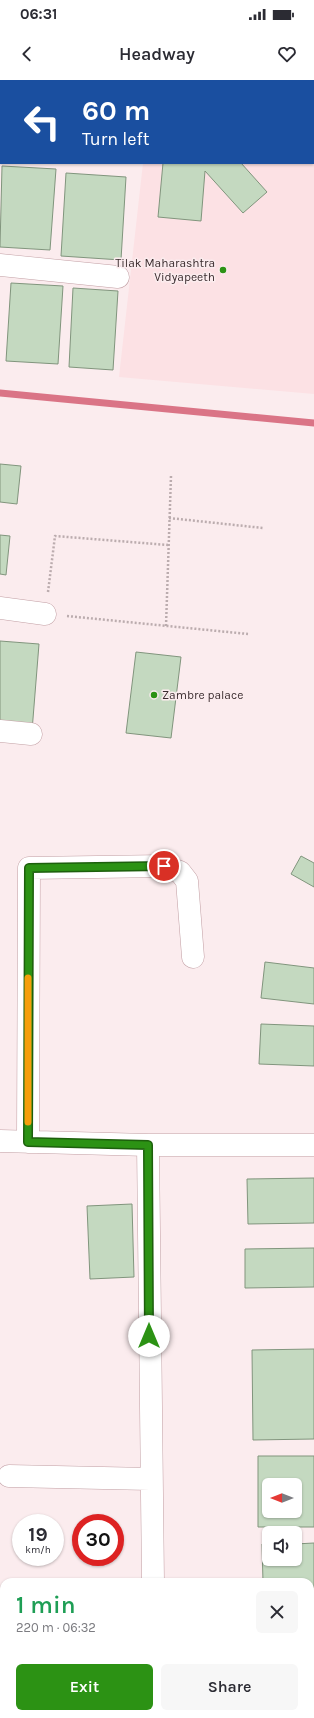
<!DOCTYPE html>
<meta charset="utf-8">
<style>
:root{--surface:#fff;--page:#f7f7f7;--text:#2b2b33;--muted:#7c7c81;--accent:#2c9214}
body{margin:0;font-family:Karla,sans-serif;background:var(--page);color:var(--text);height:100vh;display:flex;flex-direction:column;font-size:15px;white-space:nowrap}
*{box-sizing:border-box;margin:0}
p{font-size:13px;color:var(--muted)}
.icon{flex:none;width:22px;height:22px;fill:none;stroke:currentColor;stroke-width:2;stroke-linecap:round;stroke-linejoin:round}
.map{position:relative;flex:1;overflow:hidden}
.details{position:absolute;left:0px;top:1498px;width:314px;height:140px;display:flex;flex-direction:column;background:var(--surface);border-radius:12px 12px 0 0;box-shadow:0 1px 3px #0004}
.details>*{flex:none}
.hud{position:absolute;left:0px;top:0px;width:314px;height:84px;box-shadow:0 1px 3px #0004;background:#1a4fa0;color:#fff;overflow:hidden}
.needle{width:26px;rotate:270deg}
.controls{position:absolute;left:262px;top:1398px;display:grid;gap:8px}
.controls a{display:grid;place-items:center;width:40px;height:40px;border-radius:6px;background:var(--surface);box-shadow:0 1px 3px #0004;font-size:20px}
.speed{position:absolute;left:12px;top:1434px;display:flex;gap:8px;font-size:20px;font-weight:700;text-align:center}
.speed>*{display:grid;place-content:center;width:52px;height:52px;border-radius:50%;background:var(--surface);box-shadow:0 1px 3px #0004;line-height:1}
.speed small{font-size:10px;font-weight:400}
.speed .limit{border:6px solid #d22;background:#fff;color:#111}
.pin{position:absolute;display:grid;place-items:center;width:34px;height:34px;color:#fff;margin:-17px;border:2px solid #fff;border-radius:50%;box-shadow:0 1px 4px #0007}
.me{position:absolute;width:44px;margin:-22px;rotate:0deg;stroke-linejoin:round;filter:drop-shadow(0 0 3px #0008)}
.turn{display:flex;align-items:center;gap:14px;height:84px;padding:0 16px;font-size:18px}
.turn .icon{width:52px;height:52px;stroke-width:2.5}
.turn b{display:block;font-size:28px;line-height:34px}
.round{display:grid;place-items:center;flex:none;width:42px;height:42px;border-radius:6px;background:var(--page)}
.overview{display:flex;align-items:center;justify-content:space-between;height:68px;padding:0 16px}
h1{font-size:24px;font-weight:600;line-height:30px;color:#1e9e55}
.cta{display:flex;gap:8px;margin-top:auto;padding:8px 16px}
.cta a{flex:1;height:46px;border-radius:6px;background:var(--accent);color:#fff;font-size:16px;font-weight:600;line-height:46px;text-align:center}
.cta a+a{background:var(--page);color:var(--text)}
.status{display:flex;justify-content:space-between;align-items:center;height:28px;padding:0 20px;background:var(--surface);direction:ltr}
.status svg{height:11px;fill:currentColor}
header{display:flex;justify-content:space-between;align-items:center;height:52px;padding:0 16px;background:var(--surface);font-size:18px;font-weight:600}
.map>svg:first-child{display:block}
.built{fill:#fce1e4}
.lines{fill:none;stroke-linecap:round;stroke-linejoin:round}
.stream{stroke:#da7486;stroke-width:7}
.building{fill:#c4d9c0;stroke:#81957d;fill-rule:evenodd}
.minor-casing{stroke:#c29fa4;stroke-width:23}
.path{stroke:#bbacae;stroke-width:2.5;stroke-dasharray:2 2;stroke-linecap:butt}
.minor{stroke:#fff;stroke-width:22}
.route-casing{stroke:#1d5f0d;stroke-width:10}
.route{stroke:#2c9214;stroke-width:7}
.slow{stroke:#f59e0b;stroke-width:7}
.poi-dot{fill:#2c9214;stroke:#fbecee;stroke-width:1.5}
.labels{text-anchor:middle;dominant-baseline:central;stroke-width:3;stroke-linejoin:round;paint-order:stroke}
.poi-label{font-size:12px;fill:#3b2d2f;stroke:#fbecee;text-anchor:end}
</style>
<div class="status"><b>06:31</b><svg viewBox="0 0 49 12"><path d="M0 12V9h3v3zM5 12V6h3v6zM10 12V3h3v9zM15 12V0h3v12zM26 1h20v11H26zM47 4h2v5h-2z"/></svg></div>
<header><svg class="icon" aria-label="back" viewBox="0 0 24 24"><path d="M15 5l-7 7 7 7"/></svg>Headway<svg class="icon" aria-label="heart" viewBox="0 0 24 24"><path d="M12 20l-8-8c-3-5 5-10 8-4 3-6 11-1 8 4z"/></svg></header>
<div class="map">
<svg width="314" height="1638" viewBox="0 0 314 1638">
<rect width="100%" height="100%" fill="#fbecee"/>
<path class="built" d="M152,0h162v314l-195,-17 24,-214h170v-82z"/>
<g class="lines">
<path class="stream" d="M0,313l314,30"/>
</g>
<path class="building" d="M0,0h8l-7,1v52z
M30,0h48l-48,1z
M88,0h47l-47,1z
M163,83h78l26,29 -24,21 -38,-42 -4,50 -43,-4z
M2,86l54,3 -6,81 -50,-3z
M66,93l60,4 -5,83 -60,-4z
M11,203l52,3 -5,78 -52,-3z
M73,208l45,3 -5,79 -44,-3z
M0,384l21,2 -4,38 -17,-2z
M0,455l10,1 -4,39 -6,-1z
M0,561l39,3 -7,87 -32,-9z
M136,572l45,5 -10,81 -45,-5z
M301,776l13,7v24l-23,-13z
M265,882l49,6v36l-53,-6z
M261,944l53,2v40l-55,-2z
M314,1098v45l-66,1 -1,-45z
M132,1124l2,73 -44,2 -3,-73z
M314,1168v39l-69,1v-39z
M314,1269v90l-61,1 -1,-90z
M258,1376h56v71h-56zM269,1405h26v26h-26z
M314,1463v49h-4v-10h-47l-1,-38h7v15h26v-15z
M310,1516h4v47h-4z
M310,1578h4v35h-4z
M314,1636v2h-41v-1z"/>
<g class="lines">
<defs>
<path id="minor" d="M0,185l118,12
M0,528l45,6
M0,651l31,3
M0,1061l148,4h166
M28,1062l1,-274 135,-2 16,6 7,9 6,76
M148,1065l5,437
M9,1396l141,3
M156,1634v4"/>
</defs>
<use href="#minor" class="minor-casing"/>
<path class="path" d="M169,438l94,10
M48,512l7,-56 113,9
M67,536l181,18
M166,546l5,-150"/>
<use href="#minor" class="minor"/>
</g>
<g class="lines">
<defs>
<path id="route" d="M149,1256l-1,-191 -120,-3 1,-274 135,-2"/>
</defs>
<use href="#route" class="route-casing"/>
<use href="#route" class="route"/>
<path class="slow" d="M28,1042v-144"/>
</g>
<g class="poi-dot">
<circle cx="223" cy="190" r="4"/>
<circle cx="154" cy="615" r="4"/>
</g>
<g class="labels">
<g class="poi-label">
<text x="215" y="183">Tilak Maharashtra<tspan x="215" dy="14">Vidyapeeth</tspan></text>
<text x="162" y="615" text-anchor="start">Zambre palace</text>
</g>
</g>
</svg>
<div class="controls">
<a><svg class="needle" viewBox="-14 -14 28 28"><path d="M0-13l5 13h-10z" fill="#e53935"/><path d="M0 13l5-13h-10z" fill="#7c7c81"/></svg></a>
<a><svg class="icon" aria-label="sound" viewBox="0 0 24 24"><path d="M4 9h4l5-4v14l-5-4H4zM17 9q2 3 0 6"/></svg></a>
</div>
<div class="speed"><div>19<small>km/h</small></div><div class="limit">30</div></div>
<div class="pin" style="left:164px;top:786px;background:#d93025"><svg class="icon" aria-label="arrive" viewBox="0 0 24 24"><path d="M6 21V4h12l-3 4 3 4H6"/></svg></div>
<svg class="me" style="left:149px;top:1256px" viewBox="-20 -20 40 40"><circle r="19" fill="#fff"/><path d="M0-13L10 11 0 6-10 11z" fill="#2c9214"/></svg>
<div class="hud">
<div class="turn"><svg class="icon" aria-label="left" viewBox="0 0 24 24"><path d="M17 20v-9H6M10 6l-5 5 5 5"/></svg><div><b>60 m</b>Turn left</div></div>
</div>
<section class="details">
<div class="overview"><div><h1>1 min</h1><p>220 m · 06:32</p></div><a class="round"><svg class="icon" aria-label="close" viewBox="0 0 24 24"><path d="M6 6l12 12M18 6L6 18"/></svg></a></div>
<div class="cta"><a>Exit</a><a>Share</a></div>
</section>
</div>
